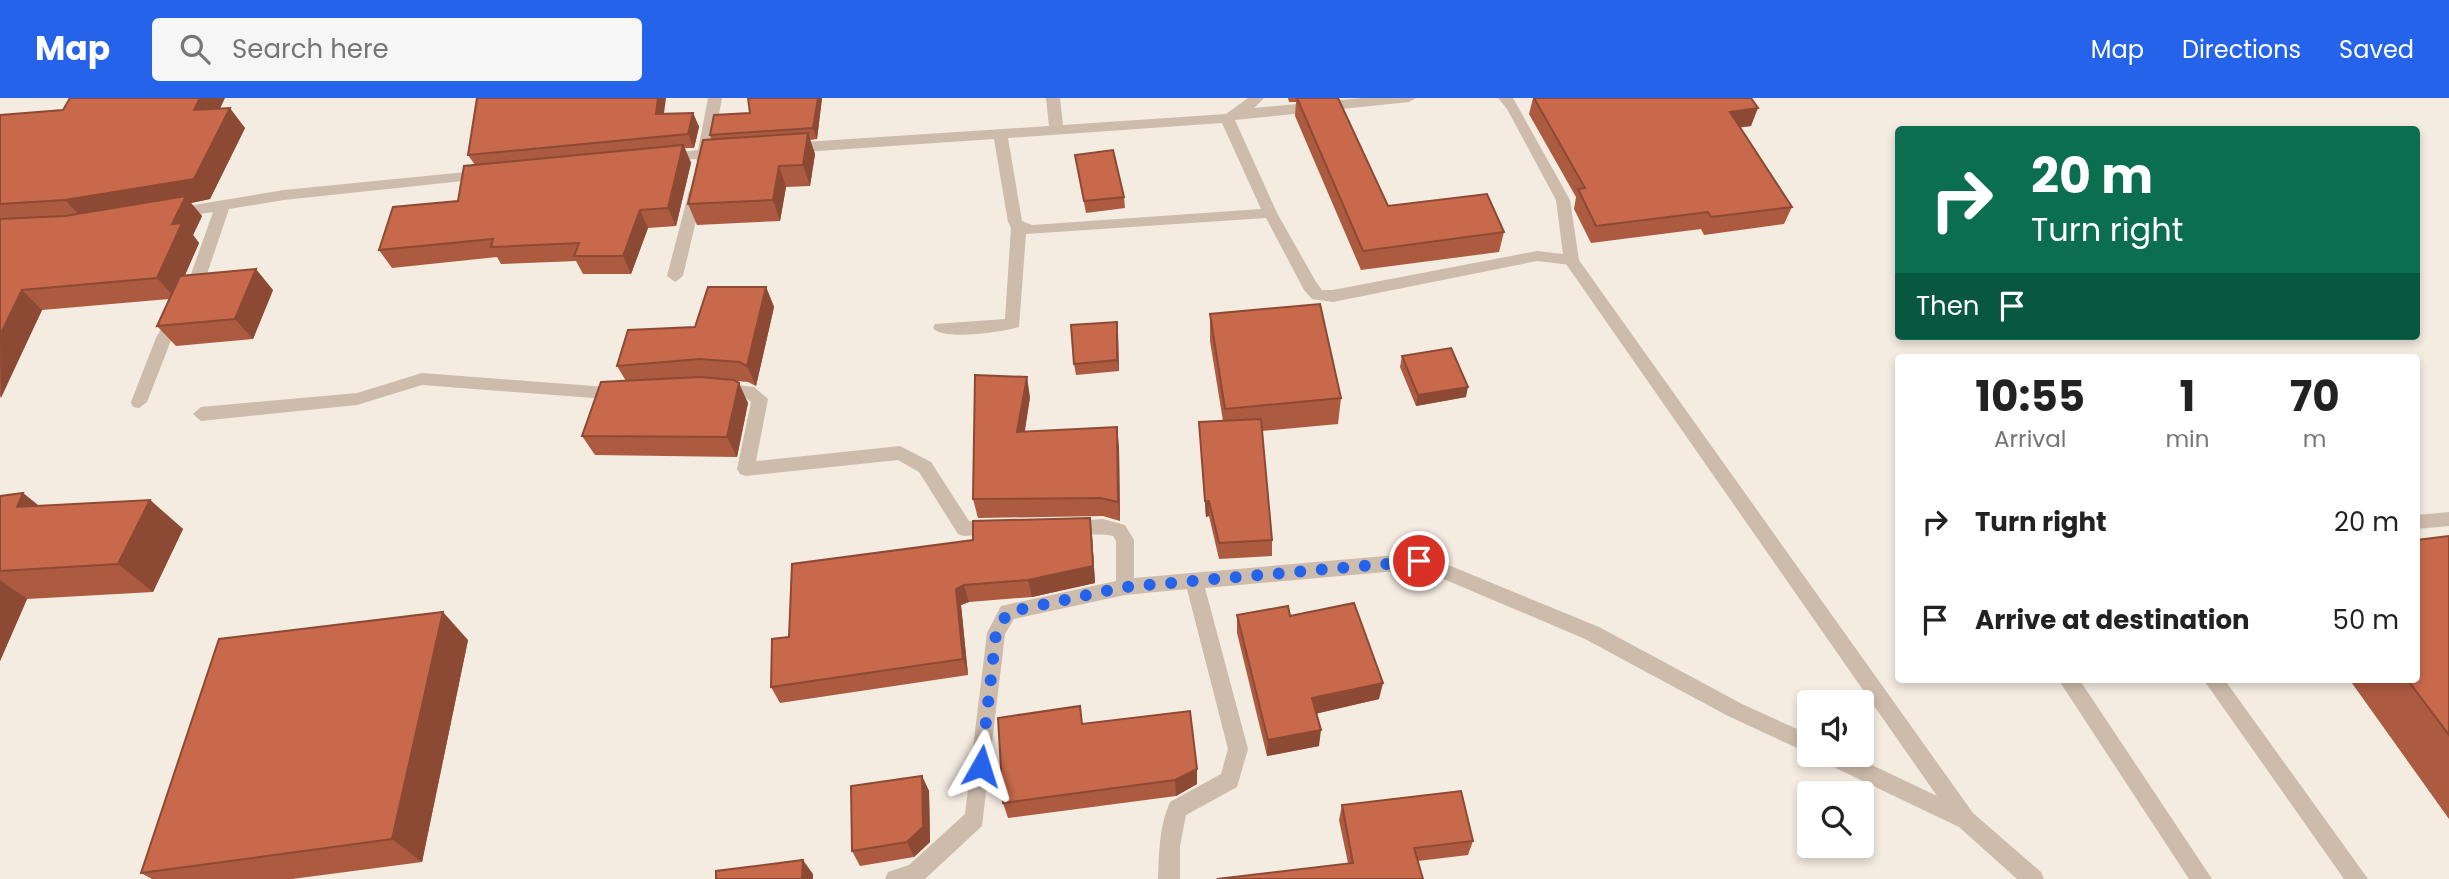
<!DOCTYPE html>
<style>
:root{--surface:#fff;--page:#f6f6f6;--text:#222;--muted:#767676;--accent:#2563eb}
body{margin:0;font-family:Poppins,sans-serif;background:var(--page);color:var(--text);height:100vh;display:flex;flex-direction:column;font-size:26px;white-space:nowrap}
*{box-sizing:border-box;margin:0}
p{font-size:23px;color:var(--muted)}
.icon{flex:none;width:38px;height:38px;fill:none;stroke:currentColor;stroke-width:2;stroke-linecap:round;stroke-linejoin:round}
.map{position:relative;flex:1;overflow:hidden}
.side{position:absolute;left:1895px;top:256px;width:525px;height:329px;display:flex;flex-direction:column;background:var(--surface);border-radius:7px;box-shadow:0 4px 10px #0003}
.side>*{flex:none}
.guide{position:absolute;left:1895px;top:28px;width:525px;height:214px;border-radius:7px;box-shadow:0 4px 10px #0003;background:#0b6e4f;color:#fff;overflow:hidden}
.buttons{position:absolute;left:1797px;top:592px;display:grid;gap:14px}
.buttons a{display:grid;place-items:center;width:77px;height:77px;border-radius:7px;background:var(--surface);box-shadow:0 4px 10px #0003;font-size:35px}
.pin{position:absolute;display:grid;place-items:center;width:60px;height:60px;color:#fff;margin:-30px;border:4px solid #fff;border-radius:50%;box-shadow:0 2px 7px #0007}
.me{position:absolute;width:77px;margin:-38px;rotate:6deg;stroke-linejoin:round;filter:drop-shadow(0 0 5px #0008)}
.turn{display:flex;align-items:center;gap:24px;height:147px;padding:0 21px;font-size:32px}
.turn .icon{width:91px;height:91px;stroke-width:2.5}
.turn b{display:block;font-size:49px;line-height:60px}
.then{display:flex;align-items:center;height:66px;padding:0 21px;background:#0003;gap:14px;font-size:26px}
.eta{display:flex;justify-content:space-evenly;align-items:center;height:119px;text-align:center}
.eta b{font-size:42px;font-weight:700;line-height:49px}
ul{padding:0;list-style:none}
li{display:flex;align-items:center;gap:21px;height:98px;padding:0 21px}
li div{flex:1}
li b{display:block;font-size:26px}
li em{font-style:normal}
header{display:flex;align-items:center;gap:42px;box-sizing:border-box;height:98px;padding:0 35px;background:var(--accent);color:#fff}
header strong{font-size:33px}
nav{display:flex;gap:38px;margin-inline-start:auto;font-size:24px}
.search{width:490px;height:63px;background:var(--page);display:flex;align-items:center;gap:18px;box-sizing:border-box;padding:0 24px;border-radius:7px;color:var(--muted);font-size:26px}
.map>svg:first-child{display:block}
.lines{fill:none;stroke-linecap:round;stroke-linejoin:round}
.lane{fill:#cdbbac;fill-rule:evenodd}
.street{fill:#cdbbac;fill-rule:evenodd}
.wall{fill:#ac5a40}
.shaded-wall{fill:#8c4a34}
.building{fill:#c8694b;stroke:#8c4a34;stroke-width:2}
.route{stroke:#2563eb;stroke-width:12;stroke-dasharray:0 21.6}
</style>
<header>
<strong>Map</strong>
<div class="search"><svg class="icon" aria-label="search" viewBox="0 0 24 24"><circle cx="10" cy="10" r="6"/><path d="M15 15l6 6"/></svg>Search here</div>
<nav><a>Map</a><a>Directions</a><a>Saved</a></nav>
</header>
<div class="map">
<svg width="2449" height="781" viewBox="0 0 2449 781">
<rect width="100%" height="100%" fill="#f4ebe1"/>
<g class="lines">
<path class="lane" d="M1571,157l5,1 397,557 68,59 3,7h-27l-58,-52 -138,-66 -3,-7h31l88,42 -371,-532 -3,-4 3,-4z
M2449,414v14l-32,3v-14z
M1419,455l180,74 143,77 68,31v19l-82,-38 -143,-77 -172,-73 -3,-5 3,-5z
M2058,581h21l133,200h-23z
M2203,581h21l144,200h-24z"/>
<path class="street" d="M708,0h14l-9,50 15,1v6l-17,3 -3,6h-10l-2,-5 -37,2v-6l39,-5z
M1046,0h14l3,27 163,-11 22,-16h16l-10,10 108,-10h54l-7,4 -174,18 42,93 39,69 6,8h11l204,-39 26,3 -7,-54 -49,-91 -9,-11h15l57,102 9,60 -8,5 -34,-4 -204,41 -21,-3 -8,-9 -38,-72 -240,16 -7,93c-16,5 -76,14 -86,1l2,-4 70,-5 6,-91 -3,-6 -14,-83 -205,14 -7,-5 7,-5 260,-17zM1222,25l39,86 -229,16 -10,-4 -14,-83z
M486,72l5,2v6l-207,22 -55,9 -23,68 -34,61 -25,64 -8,6 -6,-1 -2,-5 25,-64 34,-61 23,-65 -39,6 -5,-1v-8l115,-19z
M696,88l7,5 -20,85 -8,6 -8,-6 22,-85z
M422,275l198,15 8,6 -8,6 -198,-15 -65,20 -156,16 -8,-7 8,-7 156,-14z
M721,285l33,4 14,12 -12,62 144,-15 31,16 38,59 34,2 3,5 -3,5 -39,3 -6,-2 -39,-62 -21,-12 -152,16 -6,-2 -3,-5 14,-67 -6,-5 -30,-4 -2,-4z
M1103,421l22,6 9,15v38l285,-25 6,3 3,5 -3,5 -6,3 -214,19 43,161 -11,38 -51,28 -6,31v33h-22c1,-25 1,-53 12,-77l51,-28 7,-25 -41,-160 -62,6 -111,24 -9,15 -23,192 -57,53h-40l3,-7 21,-7 56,-51 22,-181 14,-27 115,-25v-40l-3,-5c-17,-4 -36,2 -52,-4l-3,-5 3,-5z"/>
</g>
<path class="wall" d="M822,0l-5,41 -7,1 5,14 -5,32 -24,1 -6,34 -83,4 -9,-21 23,-65 -1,-4 40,-22z
M1288,0h50l50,108 116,26 -5,20 -138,18 -66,-154 1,-14h-7z
M1533,0h218v28l-11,1 52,80 -8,17 -80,11 -3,-6 -110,14 -17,-34 2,-12 -47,-83z
M220,10l25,20 -35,71 -19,4 11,13 -9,19 6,8 -14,32 88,15 -20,49 -77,7 -19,-20 12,-27 -127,11 -42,88v-283z
M693,15l6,14 -5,21h-9l6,15 -15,63 -28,2 -17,46h-48l-7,-13 -75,3 -4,-7 -105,11 -13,-18 79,-49 17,-36 -7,-10 196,-41z
M1075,57l49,42 1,11 -39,5z
M766,189l8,20 -18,79 -8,-4 -12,-1 12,22 -11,54 -142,-2 -13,-19 44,-55 -9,-15 78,-39z
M1210,216l131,84 -3,26 -76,7 10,109v16l-53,3 -10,-43 -3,1 -7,-95 24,-1 -13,-80z
M1118,235l1,38 -43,4 -2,-11z
M1402,258l64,41 -50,9 -16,-39z
M1030,299l-5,34 94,16 1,74 -17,-5 -125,2 -5,-19z
M23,395l16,13 111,-6 33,29 -30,63 -126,7 -27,62v-165z
M1090,420l2,18 3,47 -63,14 -63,5 -8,3 7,70 -188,28 -9,-16 18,-50 184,-97z
M2449,438v283l-100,-140h68z
M1237,517l53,1 89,83 -62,14 2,33 -52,10 -30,-123z
M468,542l-46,222 -130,17h-140l-11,-6z
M1083,626l114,60 -21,12 -168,22 -5,-15z
M922,678l7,15 1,51 -16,15 -54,9 -8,-15z
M1342,707l131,36 -5,14 -50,6 -70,2 -9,-43z"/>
<path class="shaded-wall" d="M200,0h25l-15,32 -16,-20z
M658,0h8l-4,30 -6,-14z
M818,0h4l-5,41 -4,-11z
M230,10l15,20 -35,71 -19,4 11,13 -9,19 6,8 -24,55 -18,-20 -73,-58 -19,-20z
M1758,10l-7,18 -28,4 7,-18z
M693,15l6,14 -5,21 -6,-14z
M808,35l7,21 -5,32 -7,-21z
M683,47l8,18 -15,63 -8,-18z
M779,68l7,21 -6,34 -7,-21z
M640,112l8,18 -17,46 -8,-18z
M256,171l17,21 -20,49 -18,-20z
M766,189l8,20 -18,79 -9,-20z
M22,192l20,20 -41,88 -1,-63z
M1117,224l1,11 1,38 -2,-11z
M1027,279l3,20 -9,54 -4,-19z
M739,285l9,20 -11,54 -10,-20z
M1468,289l-2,10 -50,9 2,-11z
M1117,329l2,20 1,74 -2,-19z
M23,395l36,29 -42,-15z
M150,402l33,29 -30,63 -35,-28z
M1205,403h4v15l-3,1z
M1090,420l2,18 3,47 -63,14 -4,-17z
M0,482l27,19 -27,62z
M964,487l5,17 -8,3 7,70 -5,-16 -7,-70z
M443,514l25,28 -46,222 -30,-23z
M1383,585l-4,16 -68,16 1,-17z
M1321,632l-2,16 -52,10 1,-16z
M1197,671v15l-21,12 -1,-16z
M922,678l7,15 1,51 -16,15 -7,-15z
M803,762l10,14v5h-11z"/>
<path class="building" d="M70,0h130l-6,12 36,-2 -36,71 -129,21 -65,4v-89l63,-5z
M477,0h181l-2,16 37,-1 -5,21 -220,21z
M748,0h70l-5,30 -103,7 4,-20 36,-2z
M1297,0h41l50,108 99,-12 17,38 -141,19z
M1534,0h217l7,10 -28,4 62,95 -81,10 -3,-5 -112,14 -17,-35 -1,-2 7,-1z
M808,35l-5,32 -24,1 -6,34 -85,4 15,-64z
M683,47l-15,63 -28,2 -17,46h-49l5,-13 -88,4 2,-8 -114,11 14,-43 65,-6 6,-35z
M1113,52l11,47 -40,4 -9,-46z
M186,98l-14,28 10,-1 -25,55 -135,12 -22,45v-116l65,-3z
M256,171l-21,50 -78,7 23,-50z
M708,189h58l-19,79 -8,-4 -39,-3 -83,7 11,-36 67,-3z
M1320,206l21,94 -116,11 -15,-95z
M1117,224v38l-43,4 -3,-39z
M1451,250l17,39 -50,8 -16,-39z
M975,277l52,2 -10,55 100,-5 1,75 -17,-4 -128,1z
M700,279l34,3 5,3 -12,54 -145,-1 19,-54z
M1261,321l11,121 -53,3 -10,-42h-4l-6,-79z
M23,395l-6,14 133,-7 -32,64 -118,7v-75z
M1090,420l3,48 -65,14 -64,5 -8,4 7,70 -192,28 1,-48 17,-2 3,-73 181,-24v-19z
M2449,438v199l-42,-56h10v-139z
M1354,505l29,80 -71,15 9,32 -53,10 -31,-125 51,-9 2,10z
M443,514l-51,227 -251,34 78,-234z
M1080,608l2,18 108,-13 7,58 -22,11 -172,23 -5,-85z
M922,678l1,51 -16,15 -55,9 -1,-65z
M1461,693l12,50 -59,7 9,31h-206l136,-16 -11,-58z
M803,762l-1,19h-86v-8z"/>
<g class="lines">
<path class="route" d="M981,668l15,-133 12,-21 117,-25 294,-26"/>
</g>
</svg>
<div class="buttons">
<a><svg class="icon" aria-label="sound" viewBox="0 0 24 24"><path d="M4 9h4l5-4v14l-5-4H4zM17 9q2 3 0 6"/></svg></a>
<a><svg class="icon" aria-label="search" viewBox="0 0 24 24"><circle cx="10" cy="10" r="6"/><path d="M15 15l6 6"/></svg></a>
</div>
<div class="pin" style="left:1419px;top:463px;background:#d93025"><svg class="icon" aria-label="arrive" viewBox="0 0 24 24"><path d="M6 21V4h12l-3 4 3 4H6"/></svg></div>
<svg class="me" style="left:981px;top:668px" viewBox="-20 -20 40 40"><path d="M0-17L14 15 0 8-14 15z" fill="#2563eb" stroke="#fff" stroke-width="4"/></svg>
<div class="guide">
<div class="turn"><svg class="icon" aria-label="right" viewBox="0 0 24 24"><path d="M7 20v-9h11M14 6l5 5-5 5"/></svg><div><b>20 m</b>Turn right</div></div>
<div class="then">Then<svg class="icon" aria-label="arrive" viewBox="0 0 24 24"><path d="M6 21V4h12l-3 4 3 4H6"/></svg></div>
</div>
<section class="side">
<div class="eta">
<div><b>10:55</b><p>Arrival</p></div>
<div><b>1</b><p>min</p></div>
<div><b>70</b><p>m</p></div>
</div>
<ul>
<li><svg class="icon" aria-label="right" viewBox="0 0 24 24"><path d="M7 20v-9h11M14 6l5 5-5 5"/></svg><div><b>Turn right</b></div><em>20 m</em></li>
<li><svg class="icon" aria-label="arrive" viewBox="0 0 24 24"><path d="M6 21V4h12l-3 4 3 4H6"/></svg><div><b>Arrive at destination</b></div><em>50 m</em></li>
</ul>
</section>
</div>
